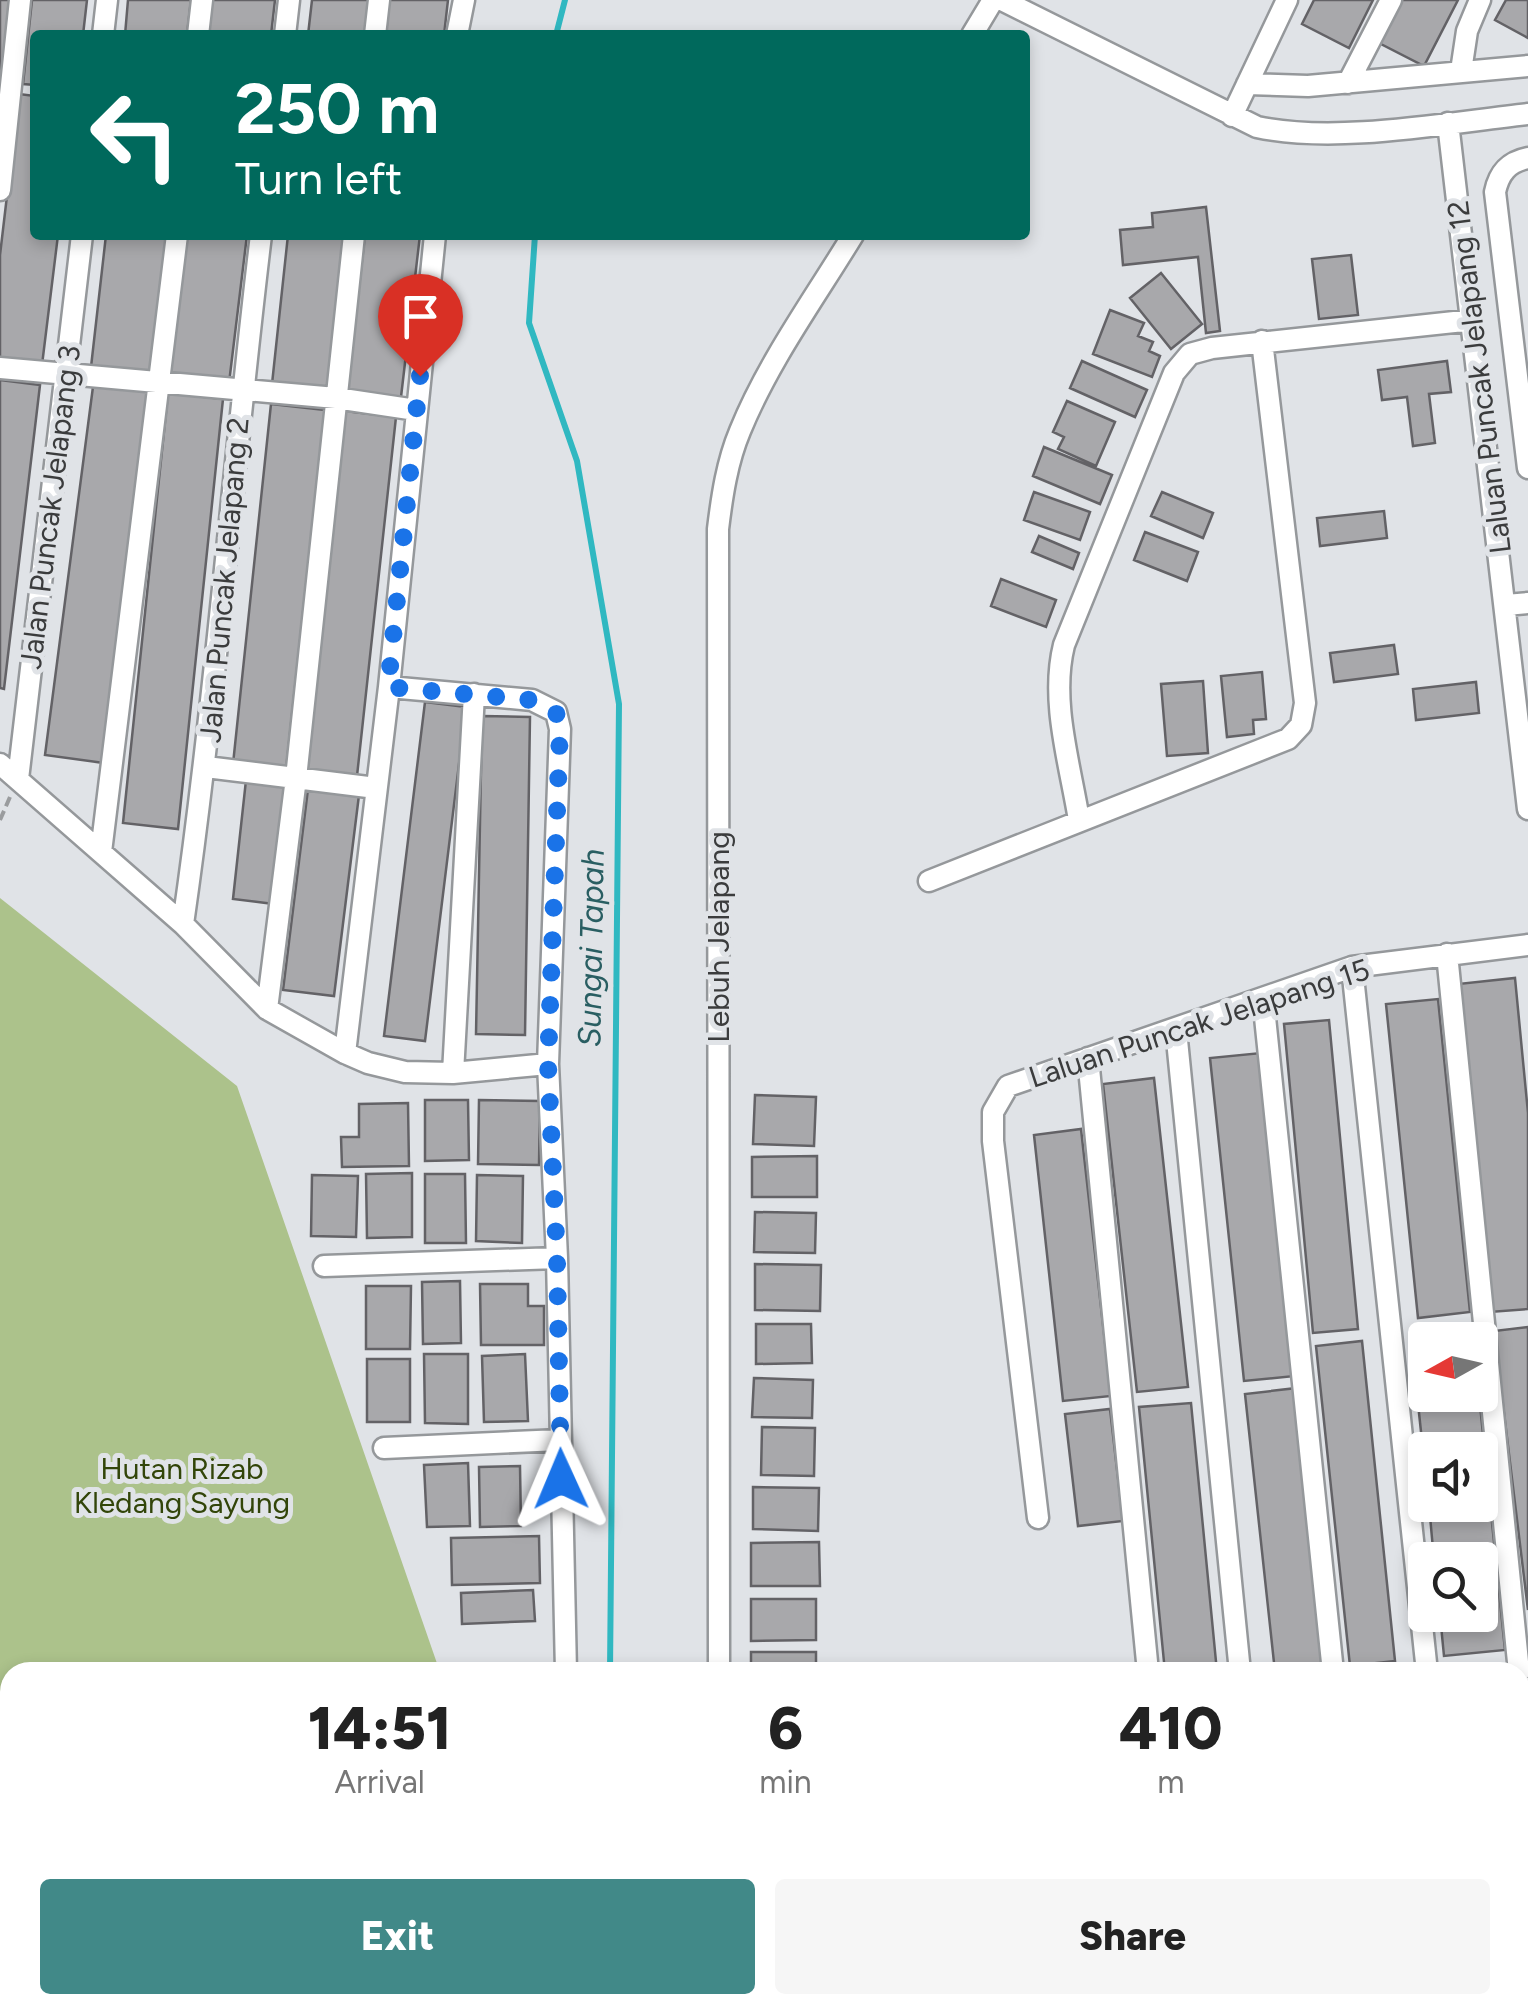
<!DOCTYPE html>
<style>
:root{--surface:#fff;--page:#f6f6f6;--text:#222;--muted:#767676;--accent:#418988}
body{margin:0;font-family:Figtree,sans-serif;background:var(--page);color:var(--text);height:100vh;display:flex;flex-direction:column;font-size:38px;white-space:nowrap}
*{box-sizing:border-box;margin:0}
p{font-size:32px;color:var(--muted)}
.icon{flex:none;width:55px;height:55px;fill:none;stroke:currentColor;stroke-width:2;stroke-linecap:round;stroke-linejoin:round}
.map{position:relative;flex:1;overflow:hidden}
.panel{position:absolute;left:0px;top:1662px;width:1530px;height:352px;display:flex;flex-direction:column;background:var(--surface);border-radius:30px 30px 0 0;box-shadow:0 5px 15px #0003}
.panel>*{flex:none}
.guide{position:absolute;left:30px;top:30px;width:1000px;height:210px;border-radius:10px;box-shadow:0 5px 15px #0003;background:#00695c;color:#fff;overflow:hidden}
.needle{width:65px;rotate:262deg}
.buttons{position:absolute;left:1408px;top:1322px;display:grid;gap:20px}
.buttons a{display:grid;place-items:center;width:90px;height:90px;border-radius:10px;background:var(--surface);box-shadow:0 5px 15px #0003;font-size:50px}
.pin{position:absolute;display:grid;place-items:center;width:85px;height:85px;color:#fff;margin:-102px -42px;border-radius:50% 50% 50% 0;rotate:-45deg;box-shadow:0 0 10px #0007}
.pin .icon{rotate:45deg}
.me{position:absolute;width:110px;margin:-55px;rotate:359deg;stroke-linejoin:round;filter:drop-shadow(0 0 8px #0008)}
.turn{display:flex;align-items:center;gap:35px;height:210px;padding:0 40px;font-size:45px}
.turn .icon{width:130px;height:130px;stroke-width:2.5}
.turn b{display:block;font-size:70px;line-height:85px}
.eta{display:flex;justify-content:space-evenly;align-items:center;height:170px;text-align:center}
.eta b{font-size:60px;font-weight:800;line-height:70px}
.button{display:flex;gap:20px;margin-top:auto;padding:20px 40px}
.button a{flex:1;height:115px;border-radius:10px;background:var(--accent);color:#fff;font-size:40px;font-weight:800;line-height:115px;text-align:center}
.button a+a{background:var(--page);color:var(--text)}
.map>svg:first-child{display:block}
.green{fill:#acc28b}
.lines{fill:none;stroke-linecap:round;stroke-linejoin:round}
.stream{stroke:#30b8c1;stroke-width:6}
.building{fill:#a8a8ab;stroke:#636266;stroke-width:2.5}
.minor-casing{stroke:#95989b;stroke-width:25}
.path{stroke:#9a9c9e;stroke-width:4;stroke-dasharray:10 5;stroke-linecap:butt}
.minor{stroke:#fff;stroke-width:20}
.route{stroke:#1a73e8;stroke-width:18;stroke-dasharray:0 32.4}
.labels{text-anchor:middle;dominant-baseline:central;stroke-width:10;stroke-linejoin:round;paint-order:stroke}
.street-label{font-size:30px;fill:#3b3c3d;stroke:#e0e3e7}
.park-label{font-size:30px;fill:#324509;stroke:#e0e3e7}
.water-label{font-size:32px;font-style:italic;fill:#295e62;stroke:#e0e3e7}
</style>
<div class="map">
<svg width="1528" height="2014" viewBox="0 0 1528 2014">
<rect width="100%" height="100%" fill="#e0e3e7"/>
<path class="green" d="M0,898l237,188 203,586h-430v333h545l3,9h-558z"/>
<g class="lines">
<path class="stream" d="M556,35l9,-35
M535,235l-6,88 48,138 42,243 -9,968
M648,2005l4,9"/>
</g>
<path class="building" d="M0,0h12l-9,84h-3z
M32,0h55l-4,35h-48v50l-12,-1z
M128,0h63l-4,35h-62z
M211,0h64l-4,35h-64z
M312,0h58l-4,35h-58z
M389,0h59l-4,35h-58z
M1314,0h59l-24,48 -47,-24z
M1399,0h59l-34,66 -47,-24z
M1506,0h22v38l-33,-18z
M19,94l16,2v139h23l-16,130 -42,-5v-105z
M1206,207l14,124 -14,2 -8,-76 -75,8 -3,-35 33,-3 -1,-14z
M106,235h64l-15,139 -64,-7z
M186,235h61l-18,148 -59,-8z
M288,235h56l-16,155 -56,-6z
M365,235h55l-19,162 -54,-6z
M1351,255l7,60 -39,4 -7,-60z
M1161,273l41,51 -31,25 -41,-51z
M1110,310l34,13 -6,13 15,6 -4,9 11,5 -8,21 -59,-23z
M1082,361l65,29 -12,27 -65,-29z
M1447,361l4,31 -22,2 6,49 -22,3 -6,-49 -25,3 -4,-30z
M94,379l58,8 -48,376 -59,-8z
M0,380l40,5 -36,304 -4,-1z
M168,393l55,6 -45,430 -55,-6z
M1067,401l48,21 -19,44 -38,-17 6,-12 -11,-5z
M271,404l54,6 -39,360 -53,-6z
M345,411l51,6 -39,359 -52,-6z
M1044,447l68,28 -12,29 -67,-28z
M1034,492l56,20 -10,28 -56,-20z
M1162,492l51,21 -10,25 -52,-22z
M1384,511l3,27 -67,8 -3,-28z
M1145,532l53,20 -11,29 -53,-21z
M1039,536l40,17 -6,16 -41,-17z
M1001,579l55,21 -10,27 -55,-21z
M1394,645l4,29 -64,8 -4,-29z
M1262,672l4,47 -13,1 1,14 -27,3 -6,-61z
M1203,681l5,72 -41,3 -6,-72z
M1476,682l3,31 -63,7 -3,-31z
M425,702l41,5 -41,334 -41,-5z
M482,716l48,1 -5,318 -49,-1z
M246,780l40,4 -12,120 -41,-5z
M308,789l51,6 -25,201 -51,-6z
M1515,978l13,135v196l-38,3 -32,-328z
M1438,999l32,313 -52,6 -32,-314z
M1329,1020l29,309 -45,4 -29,-309z
M1261,1053l34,323 -51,5 -34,-323z
M1154,1078l34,309 -51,5 -34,-308z
M755,1095l61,2 -2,49 -61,-2z
M425,1100h43l1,60 -44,1z
M479,1100l61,1 -1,64 -61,-1z
M408,1103l1,63 -67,1 -1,-30h18v-33z
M1081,1129l30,267 -48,5 -29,-266z
M817,1156v41h-65v-40z
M412,1173v64l-45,1 -1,-64z
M425,1174h40l1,69h-41z
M312,1175l46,1 -2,61 -45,-1z
M477,1175l46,1 -1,67 -46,-2z
M755,1212l61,1 -1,40 -61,-1z
M755,1264l66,1 -1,46 -65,-1z
M460,1281l1,62 -38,1 -1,-62z
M480,1284h48v22h16v39h-63z
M366,1286h45l-1,63h-44z
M756,1324h55l1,39 -56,1z
M1528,1327v283l-34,-279z
M1472,1332l1,8h-48v55h54l26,255 -61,6 -4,-41h40v-55h-46l-5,-55h51v-55h-55v19l-14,-131z
M1362,1341l33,320 -45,5 -34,-320z
M424,1354h44v70l-43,-1z
M525,1354l3,67 -44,1 -2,-66z
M367,1359h43v63h-43z
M754,1378l59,2 -1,38 -60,-1z
M1297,1388l31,284h-53l-30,-278z
M1191,1403l26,269h-52l-26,-265z
M1110,1409l13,112 -45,5 -13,-112z
M762,1427l53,1 -1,48 -53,-1z
M468,1463l2,63 -43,1 -3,-62z
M520,1466l1,60 -41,1 -1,-60z
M753,1487l66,1 -1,43 -65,-2z
M539,1536l1,47 -88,2 -1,-47z
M819,1542l1,44h-69v-43z
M533,1590l2,31 -73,3 -1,-31z
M751,1599h65v41l-65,1z
M751,1652h65v20h-65z"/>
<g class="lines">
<defs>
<path id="minor" d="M1002,0l255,127c79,17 189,-4 271,-13
M103,35l4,-35
M198,35l4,-35
M285,35l4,-35
M375,35l4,-35
M457,35l7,-35
M972,35l21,-35
M1461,71l6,-40 13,-31
M1348,83l43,-83
M1247,84l61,2 220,-20
M1232,116l55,-116
M1448,123l80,686
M1528,158c-20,4 -29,15 -33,34l33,276
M0,190l20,-190
M0,368l336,30 80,12
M1506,605l22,-2
M389,687l143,13 24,12 4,17 -12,335 9,194 9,414
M0,764l183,160 84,85 78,44 23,10 37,9 48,1 95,-9
M206,767l170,21
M18,779l64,-544
M1079,820c-9,-56 -29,-119 -15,-175l110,-272 16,-19 22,-6 261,-28
M101,852l76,-617
M929,881l359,-142 13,-14 4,-22 -43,-362
M183,924c33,-229 50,-459 78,-689
M1447,954l72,718
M1352,967l75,705
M1263,998l70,674
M267,1009l29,-231 58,-543
M1176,1030l64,642
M345,1053l44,-366 46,-452
M1088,1058l60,614
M453,1073l21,-379
M324,1266l233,-8
M384,1448l176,-8
M1038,1518l-45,-377v-29l15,-26 344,-119 176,-22
M719,1672l-1,-1143c4,-33 9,-67 22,-98 28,-69 74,-132 113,-196
M1520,1688h8
M744,2005l5,9"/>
</defs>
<use href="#minor" class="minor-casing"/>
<path class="path" d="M0,820l10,-23
M638,2005l4,9
M383,2014l13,-9"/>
<use href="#minor" class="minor"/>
</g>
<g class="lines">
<path class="route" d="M420,376l-32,311 144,13 24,12 4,17 -12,335 9,194 4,221"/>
</g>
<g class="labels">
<g class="street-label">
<text transform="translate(1479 377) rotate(-97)">Laluan Puncak Jelapang 12</text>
<text transform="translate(50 507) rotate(-83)">Jalan Puncak Jelapang 3</text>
<text transform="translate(224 580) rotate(-85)">Jalan Puncak Jelapang 2</text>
<text transform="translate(718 937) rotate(-90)">Lebuh Jelapang</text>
<text transform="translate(1199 1023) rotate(-18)">Laluan Puncak Jelapang 15</text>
</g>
<g class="park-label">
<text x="182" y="1468">Hutan Rizab<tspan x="182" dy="34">Kledang Sayung</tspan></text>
</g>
<g class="water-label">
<text transform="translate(591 948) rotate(-89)">Sungai Tapah</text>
</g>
</g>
</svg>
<div class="buttons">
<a><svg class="needle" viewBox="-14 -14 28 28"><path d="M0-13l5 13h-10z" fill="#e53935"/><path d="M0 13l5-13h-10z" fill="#767676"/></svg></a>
<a><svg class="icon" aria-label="sound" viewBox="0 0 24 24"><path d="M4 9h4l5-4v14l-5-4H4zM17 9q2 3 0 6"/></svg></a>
<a><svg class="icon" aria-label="search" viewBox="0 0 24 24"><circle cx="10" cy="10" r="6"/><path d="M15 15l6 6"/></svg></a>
</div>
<div class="pin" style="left:420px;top:376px;background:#d93025"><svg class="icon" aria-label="arrive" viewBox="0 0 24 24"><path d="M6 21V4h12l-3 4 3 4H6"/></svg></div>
<svg class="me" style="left:561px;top:1479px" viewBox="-20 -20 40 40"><path d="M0-17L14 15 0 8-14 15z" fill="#1a73e8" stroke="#fff" stroke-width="4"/></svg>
<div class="guide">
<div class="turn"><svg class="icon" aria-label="left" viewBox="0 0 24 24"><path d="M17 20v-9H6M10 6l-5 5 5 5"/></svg><div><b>250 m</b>Turn left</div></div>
</div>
<section class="panel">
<div class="eta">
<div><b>14:51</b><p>Arrival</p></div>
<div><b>6</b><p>min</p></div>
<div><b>410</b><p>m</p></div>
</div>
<div class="button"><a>Exit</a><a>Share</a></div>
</section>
</div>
